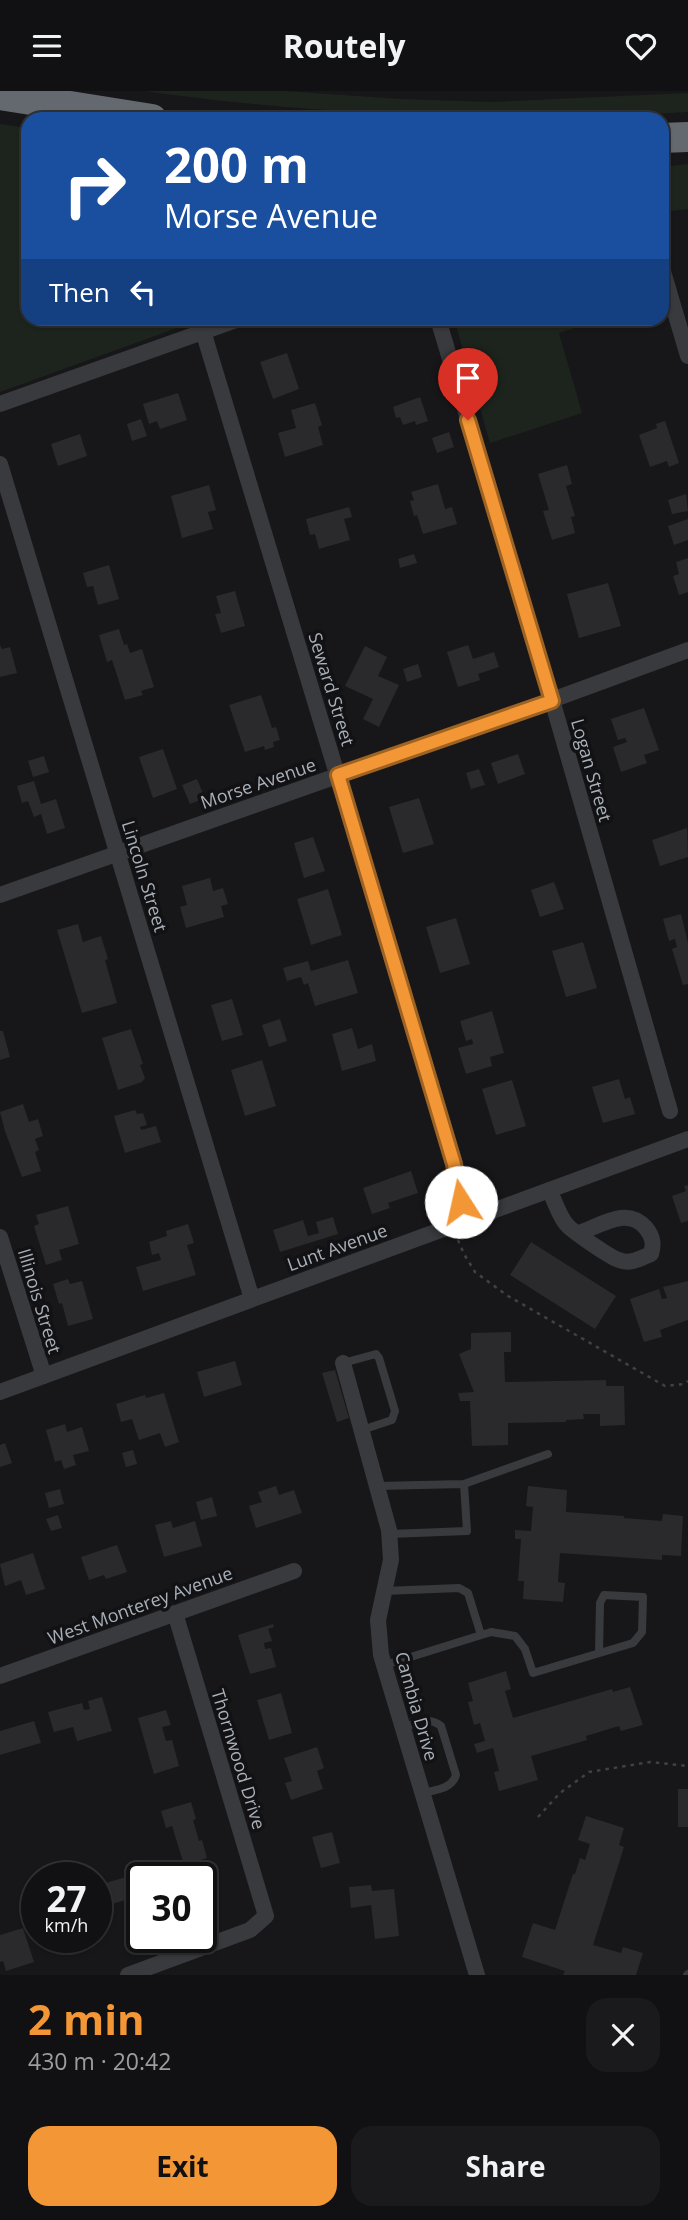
<!DOCTYPE html>
<meta charset="utf-8">
<style>
:root{--surface:#111113;--page:#1a1a1c;--text:#f1f3f6;--muted:#9c9da0;--line:#303133;--accent:#f39635}
body{margin:0;font-family:"Open Sans",sans-serif;background:var(--page);color:var(--text);height:100vh;display:flex;flex-direction:column;font-size:26px;white-space:nowrap}
*{box-sizing:border-box;margin:0}
p{font-size:23px;color:var(--muted)}
.icon{flex:none;width:38px;height:38px;fill:none;stroke:currentColor;stroke-width:2;stroke-linecap:round;stroke-linejoin:round}
.map{position:relative;height:1884px;overflow:hidden}
.sheet{display:flex;flex-direction:column;background:var(--surface);flex:1}
.sheet>*{flex:none}
.top-card{position:absolute;left:21px;top:21px;width:648px;height:214px;border-radius:21px;box-shadow:0 2px 5px #0004,0 0 0 2px var(--line);background:#1a4fa0;color:#fff;overflow:hidden}
.speed{position:absolute;left:21px;top:1771px;display:flex;gap:14px;font-size:35px;font-weight:700;text-align:center}
.speed>*{display:grid;place-content:center;width:91px;height:91px;border-radius:50%;background:var(--surface);box-shadow:0 2px 5px #0004,0 0 0 2px var(--line);line-height:1}
.speed small{font-size:18px;font-weight:400}
.speed .limit{border:4px solid #111;border-radius:10px;background:#fff;color:#111}
.pin{position:absolute;display:grid;place-items:center;width:60px;height:60px;color:#fff;margin:-72px -30px;border-radius:50% 50% 50% 0;rotate:-45deg;box-shadow:0 0 7px #0007}
.pin .icon{rotate:45deg}
.me{position:absolute;width:77px;margin:-38px;rotate:350deg;stroke-linejoin:round;filter:drop-shadow(0 0 5px #0008)}
.turn{display:flex;align-items:center;gap:24px;height:147px;padding:0 28px;font-size:32px}
.turn .icon{width:91px;height:91px;stroke-width:2.5}
.turn b{display:block;font-size:49px;line-height:60px}
.then{display:flex;align-items:center;height:66px;padding:0 28px;background:#0003;gap:14px;font-size:26px}
.round{display:grid;place-items:center;flex:none;width:74px;height:74px;border-radius:21px;background:var(--page)}
.overview{display:flex;align-items:center;justify-content:space-between;height:119px;padding:0 28px}
h1{font-size:42px;font-weight:700;line-height:52px;color:var(--accent)}
.action{display:flex;gap:14px;margin-top:auto;padding:14px 28px}
.action a{flex:1;height:80px;border-radius:21px;background:var(--accent);color:#111;font-size:28px;font-weight:700;line-height:80px;text-align:center}
.action a+a{background:var(--page);color:var(--text)}
header{display:flex;justify-content:space-between;align-items:center;height:91px;padding:0 28px;background:var(--surface);font-size:32px;font-weight:700}
.map>svg:first-child{display:block}
.green{fill:#1d241d}
.building{fill:#2a2a2d}
.lines{fill:none;stroke-linecap:round;stroke-linejoin:round}
.path{stroke:#3e4145;stroke-width:2.5;stroke-dasharray:3.5 5;stroke-linecap:butt}
.lane{stroke:#383a3e;stroke-width:8}
.street{stroke:#383a3e;stroke-width:16}
.highway{stroke:#64686f;stroke-width:30}
.route-casing{stroke:#9e6222;stroke-width:18}
.route{stroke:#f39635;stroke-width:12}
.labels{text-anchor:middle;dominant-baseline:central;stroke-width:7;stroke-linejoin:round;paint-order:stroke}
.street-label{font-size:18px;fill:#a9b0b9;stroke:#121214}
</style>
<header><svg class="icon" aria-label="menu" viewBox="0 0 24 24"><path d="M4 6h16M4 12h16M4 18h16"/></svg>Routely<svg class="icon" aria-label="heart" viewBox="0 0 24 24"><path d="M12 20l-8-8c-3-5 5-10 8-4 3-6 11-1 8 4z"/></svg></header>
<div class="map">
<svg width="688" height="1884" viewBox="0 0 688 1884">
<rect width="100%" height="100%" fill="#171719"/>
<path class="green" d="M144,0h140l116,8 92,3 196,-9v19c-181,12 -364,4 -544,-21z
M0,33l28,4v191h174l-202,73z
M688,73v45l-26,3v-45z
M454,228h149l-44,14 23,80 -92,30z"/>
<path class="building" d="M287,262l12,36 -26,10 -13,-37z
M178,302l9,27 -27,9 -3,-8 -8,3 -6,-20z
M420,306l8,24 -12,4 -1,-4 -12,4 -3,-8 -4,1 -3,-11z
M315,312l7,22 -4,2 5,18 -38,12 -7,-24 18,-5 -5,-18z
M141,328l6,17 -15,5 -5,-17z
M665,330l14,42 -10,4 -2,-6 -17,6 -11,-32 18,-7 -1,-4z
M449,341l5,15 -17,6 -5,-15z
M80,343l7,22 -29,10 -7,-22z
M567,374l5,19 -6,2 9,30 -4,1 4,16 -23,7 -9,-29 6,-1 -11,-36z
M438,393l7,25 7,-2 5,17 -34,10 -6,-19 -3,1 -4,-15 4,-1 -3,-8z
M209,394l7,25 -8,2 5,17 -31,9 -11,-42z
M686,403l2,17 -16,3 -4,-14z
M349,416l3,10 -8,2 6,21 -31,9 -4,-15 -5,1 -4,-16z
M688,428v21l-14,5 -6,-19z
M414,463l3,9 -17,5 -2,-9z
M688,467v34l-9,3 -6,-19 6,-2 -3,-12z
M109,474l10,34 -21,6 -5,-19 -6,1 -4,-14z
M608,492l13,43 -42,12 -12,-44z
M235,500l10,35 -24,7 -6,-19 6,-1 -5,-17z
M119,538l5,16 3,-1 3,9 12,-4 12,38 -13,4 2,4 -18,5 -13,-40 -5,2 -8,-27z
M0,554l2,4 8,-2 7,26 -17,4z
M468,554l5,14 21,-7 5,15 -21,7 2,6 -22,7 -11,-35z
M365,555l22,11 -9,19 21,9 -20,42 -16,-8 10,-20 -28,-13z
M418,573l4,13 -15,5 -4,-13z
M261,604l11,33 4,-1 4,13 -7,2 1,5 -9,3 -1,-4 -19,6 -16,-47z
M644,617l15,42 -15,5 3,8 -26,9 -8,-25 14,-5 -2,-4 -7,2 -7,-21z
M163,658l14,40 -24,9 -14,-41z
M518,663l7,20 -27,10 -7,-21z
M44,665l5,16 -16,5 -5,-16z
M479,678l6,16 -14,4 -5,-16z
M197,688l8,19 -15,6 -8,-19z
M34,690l7,23 15,-5 9,29 -18,6 -6,-20 -7,3 -6,-16 -6,2 -5,-17z
M419,707l15,46 -31,9 -14,-46z
M687,737l1,29 -28,9 -8,-26z
M313,746l12,34 -21,7 -10,-35z
M210,787l3,13 10,-3 5,16 -7,2 3,11 -38,11 -6,-21 7,-2 -5,-19z
M554,791l10,27 -24,8 -9,-27z
M328,798l14,46 -31,10 -14,-46z
M681,823l7,29v41l-5,1 -11,-36 5,-2 -2,-8 -6,2 -6,-22z
M456,827l14,46 -30,9 -14,-46z
M78,833l5,18 18,-6 7,23 -3,1 12,43 -35,10 -25,-83z
M583,851l14,46 -31,9 -14,-46z
M348,869l10,33 -43,13 -7,-23 -4,2 -3,-8 -14,4 -4,-13 25,-7 3,10z
M232,908l11,36 -21,6 -11,-36z
M492,920l12,42 -14,4 2,9 -26,8 -8,-26 15,-4 -1,-5 -6,2 -6,-20z
M280,928l7,22 -18,6 -7,-22z
M352,937l6,21 14,-5 4,17 -34,10 -10,-37z
M131,938l12,35 -3,1 5,13 -3,4 -24,8 -16,-52z
M0,940h3l7,26 -10,3z
M262,969l14,46 -31,10 -14,-46z
M619,988l6,20 5,-2 5,17 -32,9 -11,-36z
M512,989l14,46 -30,9 -14,-46z
M23,1013l6,18 9,-3 5,17 -8,3 4,11 -4,2 6,19 -19,6 -17,-46 -5,-19z
M135,1019l2,4 6,-1 4,12 -7,2 1,3 15,-4 5,16 -36,11 -11,-37z
M411,1080l7,22 -30,10 2,5 -18,6 -9,-26z
M688,1094v36l-7,2 -9,-27 14,-5 -2,-5z
M68,1115l11,38 -20,6 3,10 -16,5 -12,-39 5,-2 -3,-9z
M333,1126l5,17 -58,18 -7,-22 30,-10 5,16 11,-3 -3,-11z
M188,1133l6,19 -7,2 9,30 -53,16 -7,-24 25,-7 -2,-7 -7,2 -3,-13 18,-6 -1,-5z
M531,1151l85,54 -21,33 -85,-54z
M68,1188l2,5 12,-3 11,38 -25,7 -6,-23 -3,1 -6,-20z
M688,1190v39l-28,10 2,7 -18,5 -14,-43 29,-10 3,10 5,-1 -4,-11z
M511,1241v20h-7l1,30 101,-2v6h18l1,39 -25,1v-12h-17l1,5 -18,1v2l-58,1v22l-36,1 -2,-45h-10l-2,-8 16,-1 -15,-38 12,-5v-16z
M235,1270l7,24 -38,12 -7,-25z
M335,1279l14,48 -12,4 -15,-49z
M164,1302l15,49 -14,5 -5,-14 -21,7 -7,-21 -11,3 -5,-18 29,-9 1,3z
M65,1333l2,8 15,-5 7,24 -16,4 3,10 -12,4 -3,-9 -6,2 -9,-32z
M5,1352l7,20 -12,4v-22z
M133,1359l4,14 -11,3 -4,-14z
M276,1395l3,9 15,-5 8,23 -46,15 -7,-22 13,-4 -4,-10z
M528,1395l39,4 -1,22 58,4v2l38,3 1,-7 20,2 -2,40 -19,-1v5l-102,-7 -2,29 7,1 -2,19 -40,-3 1,-18h-6l3,-42h-6v-9l16,1 2,-24 -7,-1z
M60,1398l4,15 -15,4 -4,-15z
M212,1406l5,19 -16,4 -5,-18z
M58,1424l4,13 -11,3 -5,-12z
M171,1430l2,7 22,-7 7,25 -38,11 -9,-32z
M117,1454l10,27 -21,7 -2,-4 -15,5 -8,-23z
M33,1462l12,36 -19,6 -5,-15 -16,6 -5,-22z
M273,1533l1,3 -6,2 4,12 -8,2 1,6 6,-1 5,19 -26,7 -12,-39z
M506,1580l5,18 -6,2 8,27 99,-29 1,3 17,-5 13,38 -22,6 -2,-5 -33,10 1,4 -56,16 7,24 -39,11 -5,-19 5,-1 -6,-23 -16,5 -3,-9 11,-3 -5,-18 -6,2 -6,-23 5,-1 -5,-18z
M281,1602l11,40 -23,7 -12,-40z
M102,1606l10,34 -35,10 -4,-14 -19,5 -6,-20 34,-9 2,7 6,-1 -2,-8z
M166,1619l5,15 -9,2 4,14 6,-1 7,26 -25,8 -16,-56z
M34,1630l7,22 -41,12v-24z
M317,1656l7,21 -7,3 6,18 -32,11 -6,-17 7,-2 -8,-23z
M678,1698h10v38h-10z
M191,1711l5,17 -3,1 6,21 3,-1 5,18 -23,7 -12,-39 -6,2 -5,-17z
M586,1725l38,12 -5,17 5,2 -31,98 28,8 2,-6 20,6 -7,22h-73l2,-4 -43,-14 11,-34 22,7 18,-56h2l5,-16 5,2 5,-16 -12,-4z
M332,1741l8,31 -19,5 -9,-31z
M153,1778l2,9h-13v17l-37,11 -6,-21z
M371,1794l1,6 22,-2 5,47 -24,3 -4,-34 -20,3 -2,-21z
M23,1837l11,34 -28,9 -3,-10 -3,1v-27z
M42,1846h34v1l-31,9z"/>
<g class="lines">
<path class="path" d="M458,1149l6,14 11,18 33,24 157,90 19,-2 4,-3
M538,1726l22,-24 29,-21 61,-10 38,4"/>
<path class="lane" d="M343,1272l33,-9 3,4 16,53 -3,9 -30,10
M464,1393l84,-30
M377,1395l87,-2 3,47 -77,3
M384,1500l75,-3 9,5 13,42
M385,1574l106,-33 24,4 10,13 8,24 100,-30 9,-11 1,-35 -39,-2 -4,8 -1,50
M403,1636c13,-3 27,-11 38,-1l15,49c-4,14 -21,15 -33,18
M687,1884l1,-1"/>
<path class="street" d="M662,177l26,88
M438,228l114,381 118,411
M203,240l252,833 9,57
M0,313l239,-85
M0,373l252,835
M0,804l552,-195 136,-50
M549,1099c6,11 10,26 18,35 5,6 44,33 52,35 11,5 22,-2 32,-6 3,-10 2,-17 -5,-26 -19,-22 -44,-3 -67,5
M0,1146l44,139
M343,1272l46,167 2,30 -13,60 3,35 96,320
M0,1301l688,-253
M0,1585l294,-105
M128,1884l122,-45 16,-14 -91,-303"/>
<path class="highway" d="M0,4l152,24
M662,47l26,-1"/>
</g>
<g class="lines">
<defs>
<path id="route" d="M461,1111l-7,-38 -116,-389 214,-74 -84,-281"/>
</defs>
<use href="#route" class="route-casing"/>
<use href="#route" class="route"/>
</g>
<g class="labels">
<g class="street-label">
<text transform="translate(332 598) rotate(73)">Seward Street</text>
<text transform="translate(592 679) rotate(74)">Logan Street</text>
<text transform="translate(258 692) rotate(-19)">Morse Avenue</text>
<text transform="translate(145 785) rotate(73)">Lincoln Street</text>
<text transform="translate(337 1156) rotate(-20)">Lunt Avenue</text>
<text transform="translate(40 1210) rotate(73)">Illinois Street</text>
<text transform="translate(140 1514) rotate(-20)">West Monterey Avenue</text>
<text transform="translate(417 1615) rotate(74)">Cambia Drive</text>
<text transform="translate(239 1668) rotate(73)">Thornwood Drive</text>
</g>
</g>
</svg>
<div class="speed"><div>27<small>km/h</small></div><div class="limit">30</div></div>
<div class="pin" style="left:468px;top:329px;background:#d93025"><svg class="icon" aria-label="arrive" viewBox="0 0 24 24"><path d="M6 21V4h12l-3 4 3 4H6"/></svg></div>
<svg class="me" style="left:461px;top:1111px" viewBox="-20 -20 40 40"><circle r="19" fill="#fff"/><path d="M0-13L10 11 0 6-10 11z" fill="#f39635"/></svg>
<div class="top-card">
<div class="turn"><svg class="icon" aria-label="right" viewBox="0 0 24 24"><path d="M7 20v-9h11M14 6l5 5-5 5"/></svg><div><b>200 m</b>Morse Avenue</div></div>
<div class="then">Then<svg class="icon" aria-label="left" viewBox="0 0 24 24"><path d="M17 20v-9H6M10 6l-5 5 5 5"/></svg></div>
</div>
</div>
<section class="sheet">
<div class="overview"><div><h1>2 min</h1><p>430 m · 20:42</p></div><a class="round"><svg class="icon" aria-label="close" viewBox="0 0 24 24"><path d="M6 6l12 12M18 6L6 18"/></svg></a></div>
<div class="action"><a>Exit</a><a>Share</a></div>
</section>
